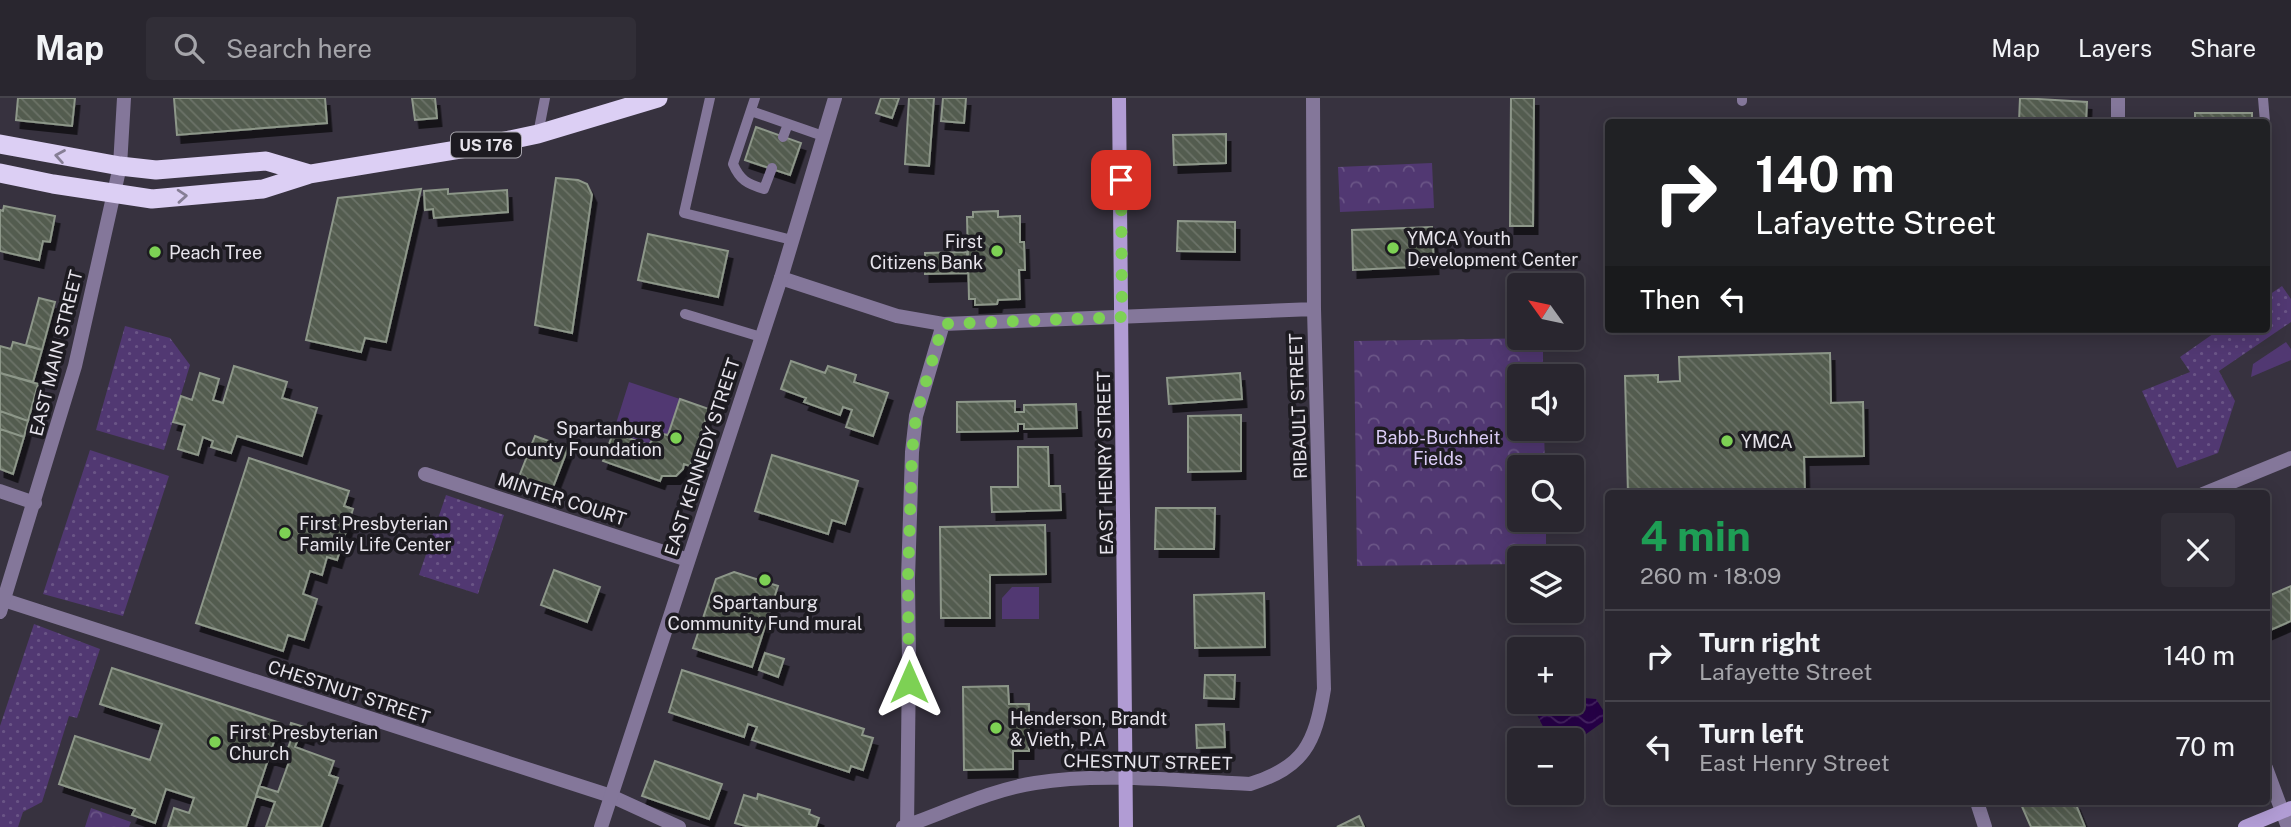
<!DOCTYPE html>
<meta charset="utf-8">
<style>
:root{--surface:#29262f;--page:#312e37;--text:#f1f3f6;--muted:#a5a5aa;--line:#45434b}
body{margin:0;font-family:"Public Sans",sans-serif;background:var(--page);color:var(--text);height:100vh;display:flex;flex-direction:column;font-size:26px;white-space:nowrap}
*{box-sizing:border-box;margin:0}
p{font-size:23px;color:var(--muted)}
.icon{flex:none;width:38px;height:38px;fill:none;stroke:currentColor;stroke-width:2;stroke-linecap:round;stroke-linejoin:round}
.map{position:relative;flex:1;overflow:hidden}
.drawer{position:absolute;left:1605px;top:392px;width:665px;height:315px;display:flex;flex-direction:column;background:var(--surface);border-radius:7px;box-shadow:0 4px 18px #0003,0 0 0 2px var(--line)}
.drawer>*{flex:none}
.guide{position:absolute;left:1605px;top:21px;width:665px;height:214px;border-radius:7px;box-shadow:0 4px 18px #0003,0 0 0 2px var(--line);background:#202124;color:#fff;overflow:hidden}
.needle{width:46px;rotate:303deg}
.buttons{position:absolute;left:1507px;top:175px;display:grid;gap:14px}
.buttons a{display:grid;place-items:center;width:77px;height:77px;border-radius:7px;background:var(--surface);box-shadow:0 4px 18px #0003,0 0 0 2px var(--line);font-size:35px}
.pin{position:absolute;display:grid;place-items:center;width:60px;height:60px;color:#fff;margin:-30px;border-radius:14px;box-shadow:0 4px 10px #0006}
.me{position:absolute;width:77px;margin:-38px;rotate:0deg;stroke-linejoin:round;filter:drop-shadow(0 0 5px #0008)}
.turn{display:flex;align-items:center;gap:24px;height:147px;padding:0 35px;font-size:32px}
.turn .icon{width:91px;height:91px;stroke-width:2.5}
.turn b{display:block;font-size:49px;line-height:60px}
.then{display:flex;align-items:center;height:66px;padding:0 35px;background:#0003;gap:14px;font-size:26px}
.round{display:grid;place-items:center;flex:none;width:74px;height:74px;border-radius:7px;background:var(--page)}
.overview{display:flex;align-items:center;justify-content:space-between;height:119px;padding:0 35px}
h1{font-size:42px;font-weight:700;line-height:52px;color:#1e9e55}
ul{padding:0;list-style:none}
li{display:flex;align-items:center;gap:21px;height:91px;padding:0 35px;border-top:2px solid var(--line)}
li div{flex:1}
li b{display:block;font-size:26px}
li em{font-style:normal}
header{display:flex;align-items:center;gap:42px;box-sizing:border-box;height:98px;padding:0 35px;background:var(--surface);border-bottom:2px solid var(--line)}
header strong{font-size:33px}
nav{display:flex;gap:38px;margin-inline-start:auto;font-size:24px}
.search{width:490px;height:63px;background:var(--page);display:flex;align-items:center;gap:18px;box-sizing:border-box;padding:0 24px;border-radius:7px;color:var(--muted);font-size:26px}
.map>svg:first-child{display:block}
.grass{fill:url(#grass-dots)}
.park{fill:url(#park-crowns)}
.garden{fill:#513872}
.water{fill:url(#water-waves)}
.building{fill:url(#building-back-hatch);stroke:#8d9789;stroke-width:2;filter:url(#shadow)}
.lines{fill:none;stroke-linecap:round;stroke-linejoin:round}
.service{stroke:#84779a;stroke-width:10}
.minor{stroke:#84779a;stroke-width:14}
.tertiary{stroke:#84779a;stroke-width:14}
.secondary{stroke:#b19cd4;stroke-width:14}
.trunk{stroke:#dccff4;stroke-width:19}
.oneway{stroke:#867e95}
.route{stroke:#7dd154;stroke-width:12;stroke-dasharray:0 21.6}
.poi-dot{fill:#7dd154;stroke:#1d1b21;stroke-width:2.5}
.labels{text-anchor:middle;dominant-baseline:central;stroke-width:7;stroke-linejoin:round;paint-order:stroke}
.shield{fill:#1d1b21;stroke:#aaa8af;stroke-width:2}
.shield-label{font-size:16px;font-weight:bold;fill:#e7e4ec}
.poi-label{font-size:18px;fill:#e7e4ec;stroke:#1d1b21;text-anchor:start}
.street-label{font-size:18px;fill:#e7e4ec;stroke:#1d1b21}
.park-label{font-size:18px;fill:#dccdf7;stroke:#1d1b21}
</style>
<header>
<strong>Map</strong>
<div class="search"><svg class="icon" aria-label="search" viewBox="0 0 24 24"><circle cx="10" cy="10" r="6"/><path d="M15 15l6 6"/></svg>Search here</div>
<nav><a>Map</a><a>Layers</a><a>Share</a></nav>
</header>
<div class="map">
<svg width="2291" height="729" viewBox="0 0 2291 729">
<defs>
<pattern id="grass-dots" width="8" height="8" patternUnits="userSpaceOnUse" patternTransform="scale(1.75)"><rect width="8" height="8" fill="#513872"/><path d="M2 2h.1M6 6h.1" fill="none" stroke="#6a5586" stroke-width="1.8" stroke-linecap="round"/></pattern>
<pattern id="park-crowns" width="20" height="18" patternUnits="userSpaceOnUse" patternTransform="scale(1.75)"><rect width="20" height="18" fill="#513872"/><path d="M2 6a3 3 0 1 1 6 0M12 15a3 3 0 1 1 6 0" fill="none" stroke="#6a5586"/></pattern>
<pattern id="water-waves" width="16" height="10" patternUnits="userSpaceOnUse" patternTransform="scale(1.75)"><rect width="16" height="10" fill="#270048"/><path d="M0 5q4-4 8 0t8 0" fill="none" stroke="#462563"/></pattern>
<pattern id="building-back-hatch" width="6" height="6" patternUnits="userSpaceOnUse" patternTransform="scale(1.75)"><rect width="6" height="6" fill="#535c4f"/><path d="M-1 5l2 2M0 0l6 6M5-1l2 2" fill="none" stroke="#6c7368"/></pattern>
<filter id="shadow"><feDropShadow dx="4.5" dy="8" stdDeviation="0" flood-color="#0009"/></filter>
</defs>
<rect width="100%" height="100%" fill="#37323f"/>
<path class="grass" d="M2282,188l9,13v23l-72,49 16,30 -17,52 -41,15 -35,-77 48,-19 -10,-15 40,-28h46v-32z
M125,228l45,12 20,27 -26,85 -68,-20z
M90,352l79,26 -46,140 -80,-22z
M446,397l58,20 -26,79 -59,-19z
M34,526l66,25 -23,69 -8,-2 -27,86 -19,10 -5,15h-18v-101z"/>
<path class="park" d="M1432,65l2,45 -94,4 -2,-45z
M1543,240v38h-24v53h25l1,38h-26v53h27v38h-27v6l-162,2 -3,-225z
M91,710l40,14 -2,5h-44z"/>
<path class="garden" d="M2286,244l5,7v11l-40,17 2,-13z
M629,284l51,17 -12,36 -5,-1 -9,2 -5,9 -36,-12z
M1012,489h27v32h-37v-21z"/>
<path class="water" d="M1572,599l24,2 7,11v12l-31,22v-4h-22l-13,-25 -1,-13h36z"/>
<path class="building" d="M18,0h57l-3,28 -56,-6z
M174,0h151l2,25 -150,12z
M412,0h23l2,20 -22,2z
M881,0h18l-7,20 -16,-5z
M909,0h25l-5,68 -24,-2z
M943,0h23l-2,25 -23,-2z
M1511,0h23l-1,128h-23z
M2020,0l67,4 -1,20h-67z
M2195,15h57v9h-57z
M756,29l45,16 -11,32 -45,-15z
M1226,36v29l-52,2 -1,-30z
M556,80l22,2 9,4 5,11 -20,138 -37,-8z
M421,91l-35,153 -21,-4 -4,14 -55,-12 32,-142z
M448,91v5l59,-4 1,22 -74,6 -1,-9 -8,1 -1,-19z
M4,108l51,10 -5,26 -7,-1 -4,19 -39,-9v-41l3,1z
M998,113v6l22,-1v26h4l1,28h-6l1,29 -22,1 -1,4 -22,1v-6h-6l-2,-82h6v-5z
M1178,123l57,1v30l-58,-1z
M1432,129l2,39 -81,4 -1,-40z
M648,136l80,17 -10,46 -80,-17z
M967,154l1,21 -43,1v-21z
M39,200l16,4 -13,48 -16,-5z
M13,244l29,8 -9,32 -33,-9v-27l11,3z
M1830,255l1,50 32,-1 1,54 -60,1 1,37h-177l-3,-118 33,-1v7l22,-1 -1,-24z
M791,263l34,12 3,-7 28,9 -2,7 34,11 -15,43 -27,-9 6,-17 -9,-3 -3,8 -36,-13 2,-4 -25,-9z
M234,268l53,16 -5,16 35,10 -15,48 -65,-20 -6,17 -20,-6 2,-6 -10,-4 -5,18 -20,-6 7,-24 -12,-3 8,-26 11,4 8,-27 19,6 -6,21 10,3z
M0,275l38,11 -10,37 -28,-10z
M1240,275l2,26 -73,5 -2,-26z
M680,301l29,10 -19,57 -6,-2 -1,5 -7,7h-14l-2,5 -57,-20 10,-28 36,12 5,-8 9,-3 5,1z
M1015,303v11h9v-7l52,-1 1,24 -53,1v-5h-6v7l-61,1v-30z
M0,313l28,10 -4,16 -24,-8z
M1241,317v56l-53,1v-56z
M0,331l24,8 -11,37 -13,-5z
M535,338l33,12 -18,47 -33,-13z
M1018,349h30l1,39h11l1,24 -69,2 -1,-25h27z
M772,357l86,26 -13,43 -13,-4 -4,14 -73,-23z
M249,360l100,33 -5,15 9,3 -16,51 -10,-3 -5,18 -12,-4 -7,23 14,5 -13,41 -16,-5 -5,16 -87,-28z
M1156,410h59l-1,41h-59z
M1045,427l1,49 -56,1v43h-49l-1,-91z
M554,472l46,17 -13,35 -46,-17z
M734,474l44,14 -26,81 -59,-19 23,-69z
M2291,488v35l-25,11v-35z
M1264,495l1,54 -70,1 -1,-53z
M765,555l19,6 -6,18 -19,-7z
M112,570l168,55 -34,104h-78l6,-19 15,5 5,-15 -28,-9 -11,34 -23,-8 3,-6 -76,-25 16,-48 75,24 12,-36 -62,-20z
M682,572l182,59 -2,6 11,3 -10,32 -12,-4 -2,6 -97,-32 5,-13 -9,-3 -4,13 -75,-25z
M1205,577h30l-1,24 -30,-1z
M1008,588l1,18h20v47h-16v18l-49,1 -1,-83z
M291,625l20,6 -2,8 -9,-3 -5,13 39,14 -5,14 9,3 -17,49h-55l9,-25 -19,-6 3,-10 19,6 11,-30 -20,-6 3,-8 14,5 8,-21 -5,-2z
M1224,626l1,23 -28,1 -1,-23z
M655,663l67,23 -13,35 -67,-23z
M758,696l52,16 -1,4 10,4 -3,9h-67l-14,-4 9,-28 13,4z
M2020,704h55l10,25h-54z
M1359,718l5,11h-27z"/>
<g class="lines">
<path class="service" d="M710,0l-26,115 108,27
M755,0l-22,66c7,16 14,20 31,25l8,-21
M1742,0v3
M2263,0l2,24
M751,13l72,25
M538,36l7,-36
M783,39l5,-13
M2266,61v14
M685,216l76,23"/>
<path class="minor" d="M2118,0v24
M781,180l116,38 46,8 371,-15
M425,376l263,86
M0,393l35,12
M2203,396l88,-36
M4,502l607,196 68,31
M2266,670l22,59
M1977,704l8,25
M903,729c43,-15 87,-37 132,-44 66,-11 147,-2 215,1 54,-17 65,-40 74,-95l-10,-380 -1,-211
M907,729l2,-163 -1,-85 4,-127 4,-36 27,-92"/>
<path class="tertiary" d="M0,514l75,-246 45,-200 4,-68
M601,729l180,-549 54,-180"/>
<path class="secondary" d="M1119,0l7,729
M2245,729l46,-19"/>
<path class="trunk" d="M0,46l120,22 36,4 110,-9 44,13
M0,75l53,11 99,15 111,-10 47,-15 176,-29 52,-11 120,-36"/>
</g>
<defs><path id="oneway-chevron" d="M-2-3.5L2.5 0L-2 3.5" fill="none" stroke-width="1.6" stroke-linecap="round" stroke-linejoin="round" transform="scale(1.75)"/></defs>
<g class="oneway">
<use href="#oneway-chevron" transform="translate(60 58) rotate(-170)"/>
<use href="#oneway-chevron" transform="translate(182 98) rotate(-4)"/>
</g>
<g class="lines">
<path class="route" d="M909,584l-1,-103 4,-127 4,-36 27,-92 179,-7 -1,-137"/>
</g>
<g class="poi-dot">
<circle cx="1393" cy="150" r="7"/>
<circle cx="997" cy="153" r="7"/>
<circle cx="155" cy="154" r="7"/>
<circle cx="676" cy="340" r="7"/>
<circle cx="1727" cy="343" r="7"/>
<circle cx="285" cy="435" r="7"/>
<circle cx="765" cy="482" r="7"/>
<circle cx="996" cy="630" r="7"/>
<circle cx="215" cy="644" r="7"/>
</g>
<g class="labels">
<rect class="shield" x="451" y="34.5" width="70" height="25" rx="5"/>
<g class="shield-label">
<text x="486" y="47">US 176</text>
</g>
<g class="poi-label">
<text x="1407" y="140">YMCA Youth<tspan x="1407" dy="21">Development Center</tspan></text>
<text x="983" y="143" text-anchor="end">First<tspan x="983" dy="21">Citizens Bank</tspan></text>
<text x="169" y="154">Peach Tree</text>
<text x="662" y="330" text-anchor="end">Spartanburg<tspan x="662" dy="21">County Foundation</tspan></text>
<text x="1741" y="343">YMCA</text>
<text x="299" y="425">First Presbyterian<tspan x="299" dy="21">Family Life Center</tspan></text>
<text x="765" y="504" text-anchor="middle">Spartanburg<tspan x="765" dy="21">Community Fund mural</tspan></text>
<text x="1010" y="620">Henderson, Brandt<tspan x="1010" dy="21">&amp; Vieth, P.A</tspan></text>
<text x="229" y="634">First Presbyterian<tspan x="229" dy="21">Church</tspan></text>
</g>
<g class="street-label">
<text transform="translate(56 255) rotate(-76)">EAST MAIN STREET</text>
<text transform="translate(1298 308) rotate(-92)">RIBAULT STREET</text>
<text transform="translate(702 359) rotate(-72)">EAST KENNEDY STREET</text>
<text transform="translate(1105 365) rotate(-91)">EAST HENRY STREET</text>
<text transform="translate(562 401) rotate(18)">MINTER COURT</text>
<text transform="translate(349 594) rotate(18)">CHESTNUT STREET</text>
<text transform="translate(1148 664) rotate(1)">CHESTNUT STREET</text>
</g>
<g class="park-label">
<text x="1438" y="339">Babb-Buchheit<tspan x="1438" dy="21">Fields</tspan></text>
</g>
</g>
</svg>
<div class="buttons">
<a><svg class="needle" viewBox="-14 -14 28 28"><path d="M0-13l5 13h-10z" fill="#e53935"/><path d="M0 13l5-13h-10z" fill="#a5a5aa"/></svg></a>
<a><svg class="icon" aria-label="sound" viewBox="0 0 24 24"><path d="M4 9h4l5-4v14l-5-4H4zM17 9q2 3 0 6"/></svg></a>
<a><svg class="icon" aria-label="search" viewBox="0 0 24 24"><circle cx="10" cy="10" r="6"/><path d="M15 15l6 6"/></svg></a>
<a><svg class="icon" aria-label="layers" viewBox="0 0 24 24"><path d="M12 4l9 5-9 5-9-5zM3 14l9 5 9-5"/></svg></a>
<a>+</a>
<a>−</a>
</div>
<div class="pin" style="left:1121px;top:82px;background:#d93025"><svg class="icon" aria-label="arrive" viewBox="0 0 24 24"><path d="M6 21V4h12l-3 4 3 4H6"/></svg></div>
<svg class="me" style="left:909px;top:584px" viewBox="-20 -20 40 40"><path d="M0-17L14 15 0 8-14 15z" fill="#7dd154" stroke="#fff" stroke-width="4"/></svg>
<div class="guide">
<div class="turn"><svg class="icon" aria-label="right" viewBox="0 0 24 24"><path d="M7 20v-9h11M14 6l5 5-5 5"/></svg><div><b>140 m</b>Lafayette Street</div></div>
<div class="then">Then<svg class="icon" aria-label="left" viewBox="0 0 24 24"><path d="M17 20v-9H6M10 6l-5 5 5 5"/></svg></div>
</div>
<section class="drawer">
<div class="overview"><div><h1>4 min</h1><p>260 m · 18:09</p></div><a class="round"><svg class="icon" aria-label="close" viewBox="0 0 24 24"><path d="M6 6l12 12M18 6L6 18"/></svg></a></div>
<ul>
<li><svg class="icon" aria-label="right" viewBox="0 0 24 24"><path d="M7 20v-9h11M14 6l5 5-5 5"/></svg><div><b>Turn right</b><p>Lafayette Street</p></div><em>140 m</em></li>
<li><svg class="icon" aria-label="left" viewBox="0 0 24 24"><path d="M17 20v-9H6M10 6l-5 5 5 5"/></svg><div><b>Turn left</b><p>East Henry Street</p></div><em>70 m</em></li>
</ul>
</section>
</div>
